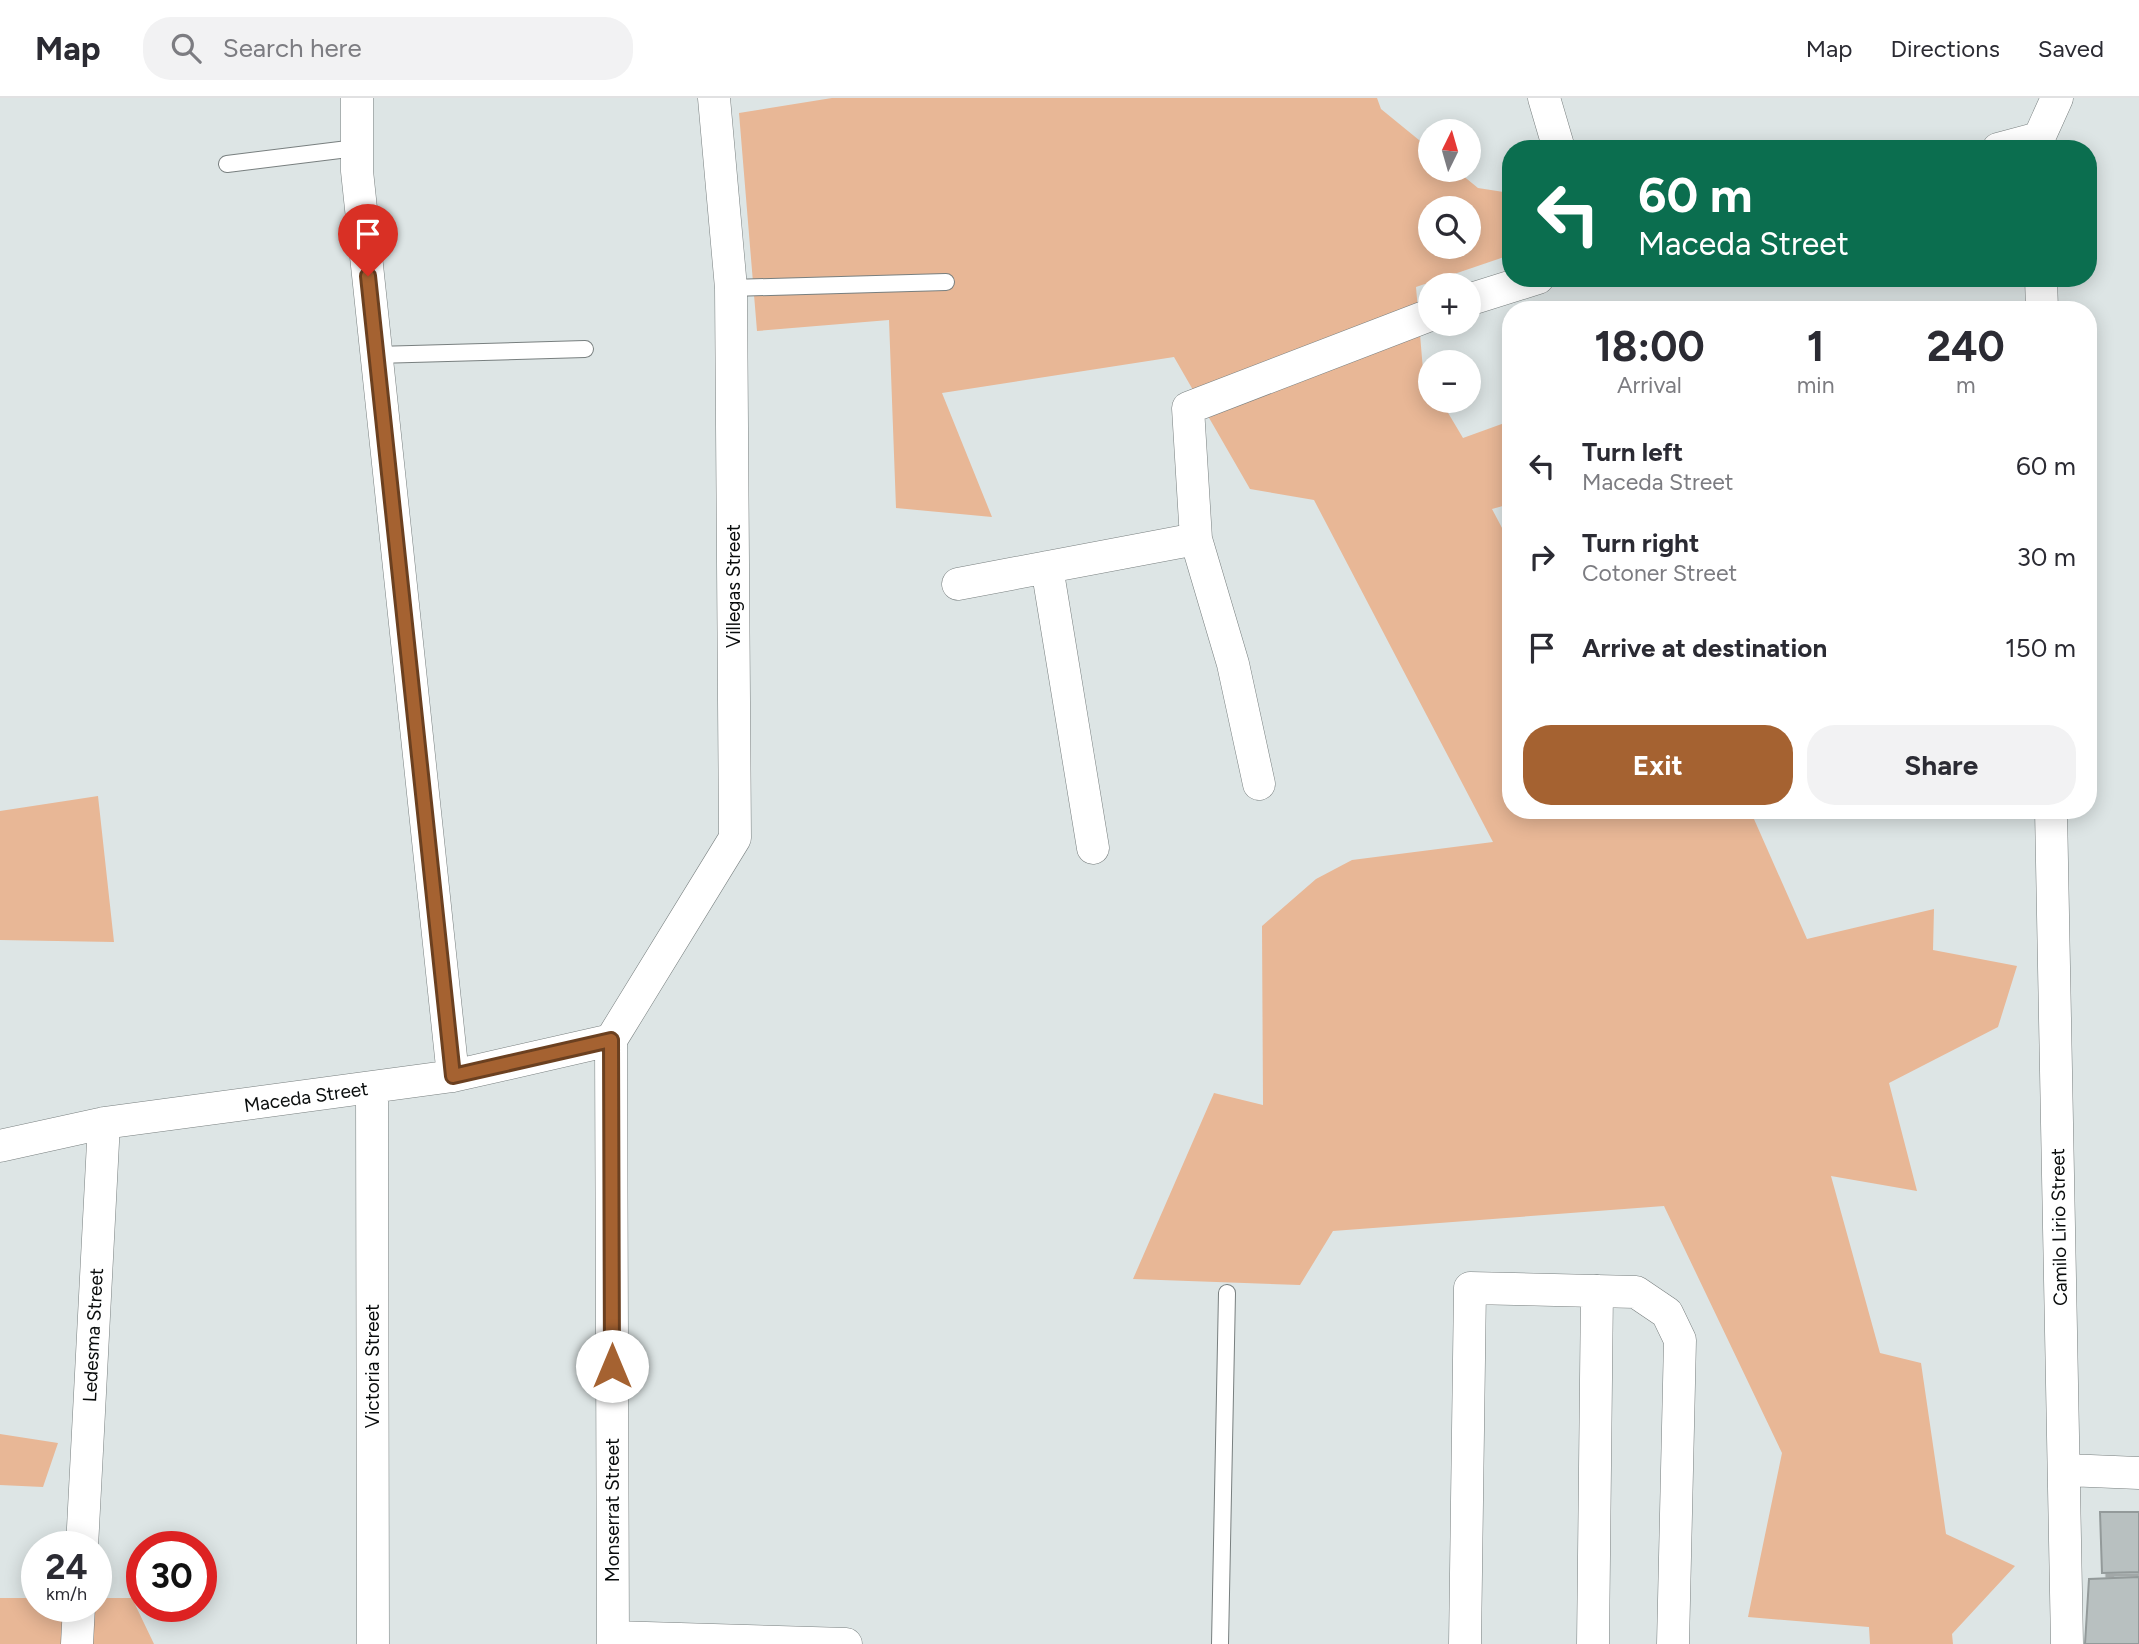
<!DOCTYPE html>
<meta charset="utf-8">
<style>
:root{--surface:#fff;--page:#f2f2f3;--text:#2b2b33;--muted:#7c7c81;--line:#e1e1e2;--accent:#a56231}
body{margin:0;font-family:Figtree,sans-serif;background:var(--page);color:var(--text);height:100vh;display:flex;flex-direction:column;font-size:26px;white-space:nowrap}
*{box-sizing:border-box;margin:0}
p{font-size:23px;color:var(--muted)}
.icon{flex:none;width:38px;height:38px;fill:none;stroke:currentColor;stroke-width:2;stroke-linecap:round;stroke-linejoin:round}
.map{position:relative;flex:1;overflow:hidden}
.sheet{position:absolute;left:1502px;top:203px;width:595px;height:518px;display:flex;flex-direction:column;background:var(--surface);border-radius:28px;box-shadow:0 4px 18px #0003}
.sheet>*{flex:none}
.hud{position:absolute;left:1502px;top:42px;width:595px;height:147px;border-radius:28px;box-shadow:0 4px 18px #0003;background:#0b6e4f;color:#fff;overflow:hidden}
.needle{width:46px;rotate:5deg}
.controls{position:absolute;left:1418px;top:21px;display:grid;gap:14px}
.controls a{display:grid;place-items:center;width:63px;height:63px;border-radius:50%;background:var(--surface);box-shadow:0 4px 18px #0003;font-size:35px}
.speed{position:absolute;left:21px;top:1433px;display:flex;gap:14px;font-size:35px;font-weight:700;text-align:center}
.speed>*{display:grid;place-content:center;width:91px;height:91px;border-radius:50%;background:var(--surface);box-shadow:0 4px 18px #0003;line-height:1}
.speed small{font-size:18px;font-weight:400}
.speed .limit{border:10px solid #d22;background:#fff;color:#111}
.pin{position:absolute;display:grid;place-items:center;width:60px;height:60px;color:#fff;margin:-72px -30px;border-radius:50% 50% 50% 0;rotate:-45deg;box-shadow:0 0 7px #0007}
.pin .icon{rotate:45deg}
.me{position:absolute;width:77px;margin:-38px;rotate:0deg;stroke-linejoin:round;filter:drop-shadow(0 0 5px #0008)}
.turn{display:flex;align-items:center;gap:24px;height:147px;padding:0 21px;font-size:32px}
.turn .icon{width:91px;height:91px;stroke-width:2.5}
.turn b{display:block;font-size:49px;line-height:60px}
.eta{display:flex;justify-content:space-evenly;align-items:center;height:119px;text-align:center}
.eta b{font-size:42px;font-weight:700;line-height:49px}
.button{display:flex;gap:14px;margin-top:auto;padding:14px 21px}
.button a{flex:1;height:80px;border-radius:28px;background:var(--accent);color:#fff;font-size:28px;font-weight:700;line-height:80px;text-align:center}
.button a+a{background:var(--page);color:var(--text)}
ul{padding:0;list-style:none}
li{display:flex;align-items:center;gap:21px;height:91px;padding:0 21px}
li div{flex:1}
li b{display:block;font-size:26px}
li em{font-style:normal}
header{display:flex;align-items:center;gap:42px;box-sizing:border-box;height:98px;padding:0 35px;background:var(--surface);border-bottom:2px solid var(--line)}
header strong{font-size:33px}
nav{display:flex;gap:38px;margin-inline-start:auto;font-size:24px}
.search{width:490px;height:63px;background:var(--page);display:flex;align-items:center;gap:18px;box-sizing:border-box;padding:0 24px;border-radius:28px;color:var(--muted);font-size:26px}
.map>svg:first-child{display:block}
.green{fill:#e8b796;fill-rule:evenodd}
.building{fill:#b8c0c0;stroke:#939a9a;stroke-width:2;filter:url(#shadow)}
.lines{fill:none;stroke-linecap:round;stroke-linejoin:round}
.service-casing{stroke:#787f7f;stroke-width:18}
.minor-casing{stroke:#787f7f;stroke-width:33}
.service{stroke:#fff;stroke-width:16}
.minor{stroke:#fff;stroke-width:32}
.route-casing{stroke:#6b4020;stroke-width:18}
.route{stroke:#a56231;stroke-width:12}
.labels{text-anchor:middle;dominant-baseline:central;stroke-width:5;stroke-linejoin:round;paint-order:stroke}
.street-label{font-size:19px;fill:#090c0c;stroke:#fff}
</style>
<header>
<strong>Map</strong>
<div class="search"><svg class="icon" aria-label="search" viewBox="0 0 24 24"><circle cx="10" cy="10" r="6"/><path d="M15 15l6 6"/></svg>Search here</div>
<nav><a>Map</a><a>Directions</a><a>Saved</a></nav>
</header>
<div class="map">
<svg width="2139" height="1546" viewBox="0 0 2139 1546">
<defs>
<filter id="shadow"><feDropShadow dx="4.5" dy="8" stdDeviation="0" flood-color="#0004"/></filter>
</defs>
<rect width="100%" height="100%" fill="#dde5e5"/>
<path class="green" d="M832,0h545l4,11 49,40v21h26l22,18 32,5v62l-94,32 7,83 7,11v20h11l22,37 47,-17v83l-18,5 18,34v267h240l57,129 127,-30 -1,41 84,16 -19,61 -109,56 28,108 -86,-15 49,177 41,10 25,171 69,32 -63,68 1,10h-83l-1,-17 -121,-10 34,-164 -118,-247 -331,25 -33,54 -167,-6 81,-186 49,12 -1,-179 54,-47 36,-19 141,-18 -179,-342 -64,-11 -76,-132 -232,36 50,124 -96,-9 -7,-188 -132,11 -18,-218zM1430,110h38v39h-38z
M98,698l16,146 -114,-2v-129z
M0,1336l58,9 -15,44 -43,-2z
M0,1500h37v8h59v-8h36l22,46h-154z"/>
<path class="building" d="M2100,1414h39v60l-37,1z
M2139,1479v67h-54l4,-65z"/>
<g class="lines">
<defs>
<path id="service" d="M227,66l129,-16
M731,190l215,-6
M376,257l209,-6
M1220,1546l7,-351"/>
<path id="minor" d="M357,0v73l96,905
M1544,0l15,51
M1998,51l41,-11
M2039,51v-11l18,-40
M2041,180l1,32
M1468,202l70,-22
M1047,469l46,281
M958,486l238,-45
M1259,686l-26,-120 -37,-125 -8,-131 242,-93
M2051,712l16,834
M611,942l124,-202 -4,-550 -17,-190
M611,942l2,604
M372,990l1,556
M0,1048l104,-23 349,-47 158,-36
M2066,1372l73,3
M82,1449l22,-424
M613,1539l233,7
M77,1546l2,-38
M1465,1546l5,-356 166,4 31,21 13,27 -7,304
M1593,1546l4,-353"/>
</defs>
<use href="#service" class="service-casing"/>
<use href="#minor" class="minor-casing"/>
<use href="#service" class="service"/>
<use href="#minor" class="minor"/>
</g>
<g class="lines">
<defs>
<path id="route" d="M368,178l85,800 158,-36 1,326"/>
</defs>
<use href="#route" class="route-casing"/>
<use href="#route" class="route"/>
</g>
<g class="labels">
<g class="street-label">
<text transform="translate(733 488) rotate(-90)">Villegas Street</text>
<text transform="translate(306 999) rotate(-8)">Maceda Street</text>
<text transform="translate(2059 1129) rotate(-91)">Camilo Lirio Street</text>
<text transform="translate(93 1237) rotate(-87)">Ledesma Street</text>
<text transform="translate(372 1268) rotate(-90)">Victoria Street</text>
<text transform="translate(612 1412) rotate(-90)">Monserrat Street</text>
</g>
</g>
</svg>
<div class="controls">
<a><svg class="needle" viewBox="-14 -14 28 28"><path d="M0-13l5 13h-10z" fill="#e53935"/><path d="M0 13l5-13h-10z" fill="#7c7c81"/></svg></a>
<a><svg class="icon" aria-label="search" viewBox="0 0 24 24"><circle cx="10" cy="10" r="6"/><path d="M15 15l6 6"/></svg></a>
<a>+</a>
<a>−</a>
</div>
<div class="speed"><div>24<small>km/h</small></div><div class="limit">30</div></div>
<div class="pin" style="left:368px;top:178px;background:#d93025"><svg class="icon" aria-label="arrive" viewBox="0 0 24 24"><path d="M6 21V4h12l-3 4 3 4H6"/></svg></div>
<svg class="me" style="left:612px;top:1268px" viewBox="-20 -20 40 40"><circle r="19" fill="#fff"/><path d="M0-13L10 11 0 6-10 11z" fill="#a56231"/></svg>
<div class="hud">
<div class="turn"><svg class="icon" aria-label="left" viewBox="0 0 24 24"><path d="M17 20v-9H6M10 6l-5 5 5 5"/></svg><div><b>60 m</b>Maceda Street</div></div>
</div>
<section class="sheet">
<div class="eta">
<div><b>18:00</b><p>Arrival</p></div>
<div><b>1</b><p>min</p></div>
<div><b>240</b><p>m</p></div>
</div>
<ul>
<li><svg class="icon" aria-label="left" viewBox="0 0 24 24"><path d="M17 20v-9H6M10 6l-5 5 5 5"/></svg><div><b>Turn left</b><p>Maceda Street</p></div><em>60 m</em></li>
<li><svg class="icon" aria-label="right" viewBox="0 0 24 24"><path d="M7 20v-9h11M14 6l5 5-5 5"/></svg><div><b>Turn right</b><p>Cotoner Street</p></div><em>30 m</em></li>
<li><svg class="icon" aria-label="arrive" viewBox="0 0 24 24"><path d="M6 21V4h12l-3 4 3 4H6"/></svg><div><b>Arrive at destination</b></div><em>150 m</em></li>
</ul>
<div class="button"><a>Exit</a><a>Share</a></div>
</section>
</div>
